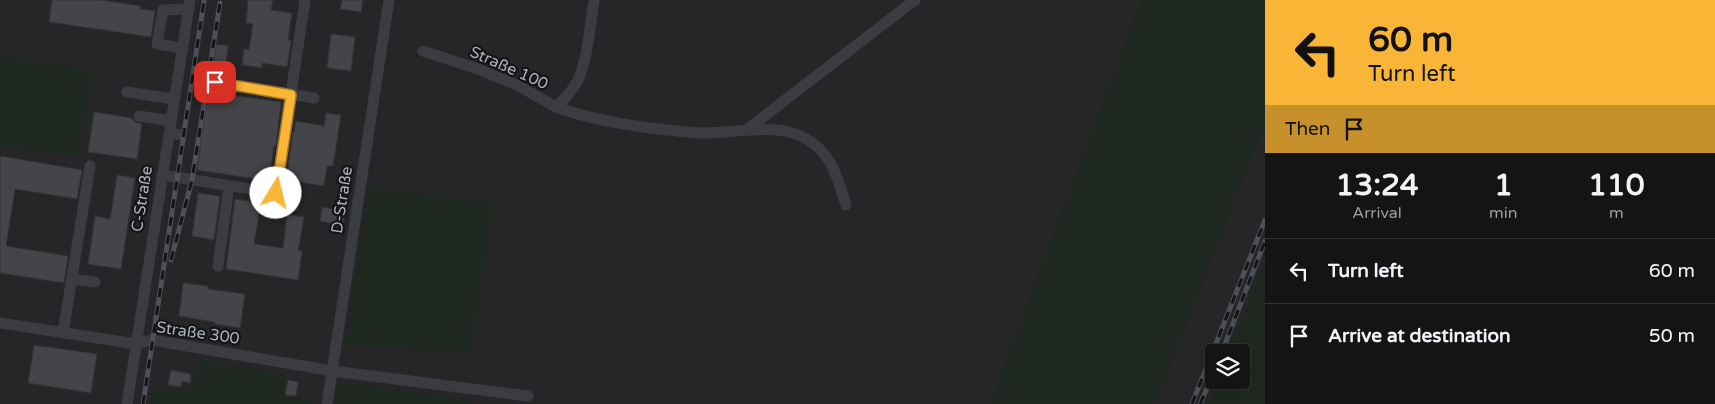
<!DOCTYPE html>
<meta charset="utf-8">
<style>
:root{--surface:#141415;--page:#212122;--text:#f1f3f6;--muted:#9d9ea0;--line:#333334}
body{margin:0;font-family:"Varela Round",sans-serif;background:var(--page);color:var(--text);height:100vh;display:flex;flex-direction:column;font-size:19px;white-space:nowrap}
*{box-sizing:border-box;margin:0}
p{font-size:16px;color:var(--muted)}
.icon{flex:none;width:28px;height:28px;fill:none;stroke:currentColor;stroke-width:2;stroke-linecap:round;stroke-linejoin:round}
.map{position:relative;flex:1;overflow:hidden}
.drawer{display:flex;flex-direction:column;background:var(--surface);width:450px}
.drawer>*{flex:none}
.top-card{background:#f8b536;color:#111;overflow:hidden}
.buttons{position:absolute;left:1205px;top:344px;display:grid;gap:10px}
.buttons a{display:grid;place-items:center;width:45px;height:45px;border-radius:5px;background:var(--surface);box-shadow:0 5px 20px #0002,0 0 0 1px var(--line);font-size:25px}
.pin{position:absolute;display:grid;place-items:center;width:42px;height:42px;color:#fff;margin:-21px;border-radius:10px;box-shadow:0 2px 8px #0006}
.me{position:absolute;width:55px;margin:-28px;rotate:9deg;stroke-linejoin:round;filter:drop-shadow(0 0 4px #0008)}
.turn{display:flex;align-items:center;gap:18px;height:105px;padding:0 20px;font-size:22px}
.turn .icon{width:65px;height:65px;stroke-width:2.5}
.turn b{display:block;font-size:35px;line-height:42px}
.then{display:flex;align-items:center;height:48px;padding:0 20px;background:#0003;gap:10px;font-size:19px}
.eta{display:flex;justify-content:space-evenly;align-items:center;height:85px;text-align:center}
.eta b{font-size:30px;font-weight:800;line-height:35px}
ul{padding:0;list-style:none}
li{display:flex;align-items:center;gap:15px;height:65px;padding:0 20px;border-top:1px solid var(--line)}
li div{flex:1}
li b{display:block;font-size:19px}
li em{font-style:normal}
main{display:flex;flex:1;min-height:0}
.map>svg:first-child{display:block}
.built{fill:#262629}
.green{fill:#1f2820}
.building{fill:#444549;stroke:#343438}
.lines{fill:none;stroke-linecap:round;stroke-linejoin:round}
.minor{stroke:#3b3c41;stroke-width:11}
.rail-casing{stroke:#4d5056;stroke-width:5}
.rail{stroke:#151517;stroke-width:3;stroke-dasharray:9;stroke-linecap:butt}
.route-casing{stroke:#a17623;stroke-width:12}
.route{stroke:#f8b536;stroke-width:9}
.labels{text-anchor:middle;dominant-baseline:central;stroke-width:4.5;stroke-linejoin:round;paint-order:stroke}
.street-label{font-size:16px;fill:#acb1bc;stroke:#151517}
</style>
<main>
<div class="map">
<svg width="1265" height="404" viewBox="0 0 1265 404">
<rect width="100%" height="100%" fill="#1a1a1c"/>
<path class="built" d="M0,0h1142l-131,348 -19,56h-992z
M1265,121v142l-35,89h-16v28h6l-10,24h-55z"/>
<path class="green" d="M1142,0h123v121l-110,283h-163l19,-56z
M0,56l94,14 -16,86 -78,-9z
M368,188l126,15 -23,151 -126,-9z
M1265,263v141h-55l10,-24h21v-28h-11z
M201,362l81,11 3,22 30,6 -1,3h-164l3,-16 36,4z
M339,382l132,18v4h-136z"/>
<path class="building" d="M52,0h48l41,6 -1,3 15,2 -4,26 -102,-15z
M248,0h25l-2,10 21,3 -4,27 3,1 -4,26 -25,-4v5l-20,-3 2,-16 5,1 4,-26 -7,-1z
M342,0h21l-2,12 -21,-3z
M331,34l24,3 -4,34 -24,-3z
M216,44l12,2 -2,17 -12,-2z
M208,92l73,10 -5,44 -2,-1 -5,36 -72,-11z
M94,112l38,6 3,4 7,2 -5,35 -49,-7z
M326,113l15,2 -8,51h-6l-3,20 -38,-6 7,-48h1l2,-11 28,5z
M0,156l82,14 -5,29 -62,-10 -9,57 62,10 -4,27 -64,-10z
M117,175l18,3 -14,91 -33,-5 7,-48 15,3z
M198,193l22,3 -6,44 -22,-4z
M235,199l26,4 -7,41 29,4 4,-33 17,2 -6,34h4l-4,29 -72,-11z
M322,207l23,4 -2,15 -23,-5z
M183,283l25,3v3l37,5 -5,34 -26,-4v-2l-35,-6z
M34,345l63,9 -6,39 -63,-10z
M171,370l20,4 -1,9 -8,-2 -1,6 -13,-2z
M288,380l10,2 -2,14 -11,-1z"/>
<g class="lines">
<path class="minor" d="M182,48l-25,-4 6,-34 25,-1
M423,51l55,18 41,17 37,21c8,-8 17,-16 22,-27 10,-21 12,-56 16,-80
M215,82l99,16
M127,92l47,7
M556,107c36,13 74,19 111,23 12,1 23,3 34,3 31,1 74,-11 102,4 29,15 34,40 43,68
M139,116l32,5
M745,131l170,-131
M169,133l12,2
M162,175l114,18 29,-193
M218,266l11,-80
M72,279l23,3
M0,323l136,21 16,-4 181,31 195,25
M63,333l27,-167
M127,404l63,-404
M327,404l62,-404"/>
<defs>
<path id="rail" d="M171,260l21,-80 28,-177
M1222,352l43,-111
M143,404l61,-403
M1192,404l73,-184
M1200,404l14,-31"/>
</defs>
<use href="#rail" class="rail-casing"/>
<use href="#rail" class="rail"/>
</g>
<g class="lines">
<defs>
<path id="route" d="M215,82l76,13 -15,98"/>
</defs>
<use href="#route" class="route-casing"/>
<use href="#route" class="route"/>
</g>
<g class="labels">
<g class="street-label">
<text transform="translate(509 68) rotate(24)">Straße 100</text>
<text transform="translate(142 199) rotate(-81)">C-Straße</text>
<text transform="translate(342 200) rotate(-81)">D-Straße</text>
<text transform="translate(198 333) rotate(8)">Straße 300</text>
</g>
</g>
</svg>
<div class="buttons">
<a><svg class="icon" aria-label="layers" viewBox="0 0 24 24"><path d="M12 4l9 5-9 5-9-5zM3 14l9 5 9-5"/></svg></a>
</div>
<div class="pin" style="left:215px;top:82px;background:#d93025"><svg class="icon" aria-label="arrive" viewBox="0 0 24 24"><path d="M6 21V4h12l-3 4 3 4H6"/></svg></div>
<svg class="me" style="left:276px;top:193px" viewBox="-20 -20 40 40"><circle r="19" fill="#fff"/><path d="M0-13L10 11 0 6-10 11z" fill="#f8b536"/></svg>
</div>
<section class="drawer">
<div class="top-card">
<div class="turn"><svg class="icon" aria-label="left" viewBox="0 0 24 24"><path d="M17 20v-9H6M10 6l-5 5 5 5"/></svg><div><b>60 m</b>Turn left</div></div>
<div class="then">Then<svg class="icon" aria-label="arrive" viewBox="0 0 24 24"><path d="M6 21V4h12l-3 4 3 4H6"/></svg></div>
</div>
<div class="eta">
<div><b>13:24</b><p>Arrival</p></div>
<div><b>1</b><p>min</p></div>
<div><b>110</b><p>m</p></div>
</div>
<ul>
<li><svg class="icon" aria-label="left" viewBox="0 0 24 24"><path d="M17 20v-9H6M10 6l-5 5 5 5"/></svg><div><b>Turn left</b></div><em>60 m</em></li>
<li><svg class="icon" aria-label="arrive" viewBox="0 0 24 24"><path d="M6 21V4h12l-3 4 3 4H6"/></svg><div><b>Arrive at destination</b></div><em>50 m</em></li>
</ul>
</section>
</main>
